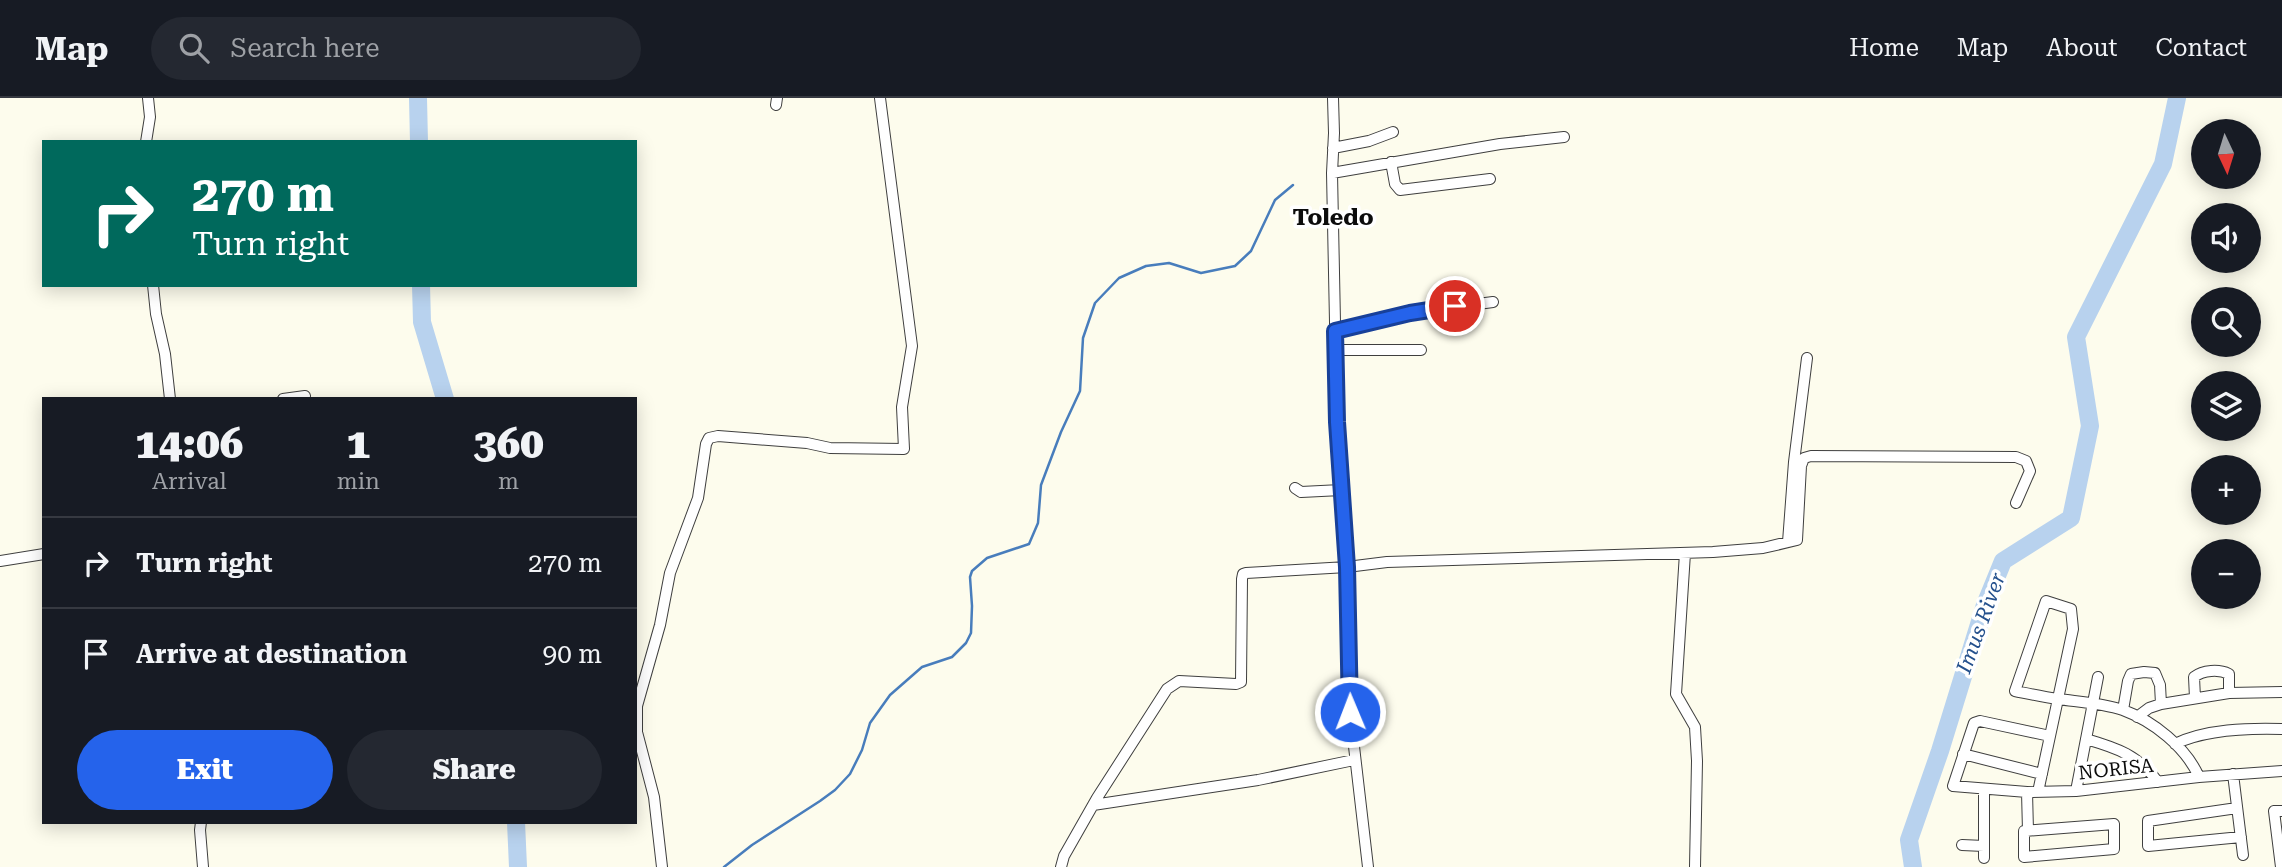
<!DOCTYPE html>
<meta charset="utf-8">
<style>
:root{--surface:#171b24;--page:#242831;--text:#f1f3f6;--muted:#9ea1a6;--line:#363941;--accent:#2563eb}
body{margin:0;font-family:"Roboto Serif",serif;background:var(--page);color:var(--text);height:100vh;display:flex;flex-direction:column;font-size:26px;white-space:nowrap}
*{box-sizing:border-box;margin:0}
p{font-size:23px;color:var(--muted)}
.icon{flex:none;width:38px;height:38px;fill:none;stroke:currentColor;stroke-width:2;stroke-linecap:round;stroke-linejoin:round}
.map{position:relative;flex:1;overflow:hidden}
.side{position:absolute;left:42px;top:299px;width:595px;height:427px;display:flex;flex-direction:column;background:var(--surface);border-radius:0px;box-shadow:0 4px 18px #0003}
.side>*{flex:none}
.guide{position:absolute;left:42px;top:42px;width:595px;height:147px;border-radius:0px;box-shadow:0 4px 18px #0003;background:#00695c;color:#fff;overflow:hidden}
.needle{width:46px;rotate:176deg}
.controls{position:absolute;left:2191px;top:21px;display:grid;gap:14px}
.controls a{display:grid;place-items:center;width:70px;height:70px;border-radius:50%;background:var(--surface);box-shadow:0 4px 18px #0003;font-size:35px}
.pin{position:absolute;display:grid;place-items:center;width:60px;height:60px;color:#fff;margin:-30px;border:4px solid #fff;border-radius:50%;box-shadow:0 2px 7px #0007}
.me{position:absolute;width:77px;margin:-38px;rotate:359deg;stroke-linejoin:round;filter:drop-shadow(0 0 5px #0008)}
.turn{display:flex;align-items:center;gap:24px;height:147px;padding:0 35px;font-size:32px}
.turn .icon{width:91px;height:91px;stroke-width:2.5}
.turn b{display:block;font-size:49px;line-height:60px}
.eta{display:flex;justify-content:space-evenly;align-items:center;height:119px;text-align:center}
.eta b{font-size:42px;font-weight:800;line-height:49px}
.button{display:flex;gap:14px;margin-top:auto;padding:14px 35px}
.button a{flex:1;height:80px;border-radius:42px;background:var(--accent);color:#fff;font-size:28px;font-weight:800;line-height:80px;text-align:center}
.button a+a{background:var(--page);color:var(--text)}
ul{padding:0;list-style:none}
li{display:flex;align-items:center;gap:21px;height:91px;padding:0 35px;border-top:2px solid var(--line)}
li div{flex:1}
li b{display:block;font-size:26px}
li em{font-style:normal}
header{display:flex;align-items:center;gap:42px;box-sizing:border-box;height:98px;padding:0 35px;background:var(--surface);border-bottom:2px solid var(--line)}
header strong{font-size:33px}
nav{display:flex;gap:38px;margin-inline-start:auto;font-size:24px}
.search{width:490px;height:63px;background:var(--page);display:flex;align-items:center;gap:18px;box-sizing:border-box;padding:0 24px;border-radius:38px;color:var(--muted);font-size:26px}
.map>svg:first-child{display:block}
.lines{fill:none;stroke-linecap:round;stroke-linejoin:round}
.stream{stroke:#487dbc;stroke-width:2.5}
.river{stroke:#b8d2ee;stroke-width:18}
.minor-casing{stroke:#3f3f3f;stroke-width:12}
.minor{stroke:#fff;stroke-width:10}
.route-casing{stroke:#184099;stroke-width:18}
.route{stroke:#2563eb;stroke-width:12}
.labels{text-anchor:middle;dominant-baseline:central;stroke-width:7;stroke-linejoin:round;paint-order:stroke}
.street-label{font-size:19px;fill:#0c0c0c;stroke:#fff}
.water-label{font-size:21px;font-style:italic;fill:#25518d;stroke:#fff}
.quarter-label{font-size:23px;font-weight:bold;fill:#0c0c0c;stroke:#fff}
</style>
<header>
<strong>Map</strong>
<div class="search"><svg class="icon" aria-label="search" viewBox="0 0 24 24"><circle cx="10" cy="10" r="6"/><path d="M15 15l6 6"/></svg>Search here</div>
<nav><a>Home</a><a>Map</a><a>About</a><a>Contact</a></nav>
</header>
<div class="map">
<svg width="2282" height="769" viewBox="0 0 2282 769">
<rect width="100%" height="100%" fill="#fdfced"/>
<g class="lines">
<path class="stream" d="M724,769l28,-22 68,-44 15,-11 15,-16 12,-24 8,-27 20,-28 32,-28 30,-10 14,-14 5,-10 1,-27 -2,-29 2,-6 15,-13 42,-14 9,-21 3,-38 20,-53 19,-41 3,-53 12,-35 24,-25 27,-12 23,-3 32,10 34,-7 16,-15 24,-51 18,-15"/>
<path class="river" d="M418,0l1,44
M421,187l1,37 23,77
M516,724l2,45
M1913,769l-4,-27 31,-89 45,-146 18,-44 68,-43 19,-92 -14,-89 87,-173 14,-66"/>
<defs>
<path id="minor" d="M1333,0l1,35 -2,40 5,249 10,145 3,145 18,155
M776,7l1,-7
M146,44l4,-25 -2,-19
M1333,50l36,-7 24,-9
M1391,64l4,22 5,6 90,-11
M1332,75l168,-29 64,-7
M153,187l3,29 9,40 5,45
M1335,233l75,-18 83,-11
M1335,252h86
M283,301l22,-3
M1295,390l6,4 40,-2
M1788,444l6,-80 13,-104
M1685,455l-9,141 19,33 2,34 -2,106
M0,463l44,-7
M2195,600l-1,-21c9,-7 25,-8 35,-3v19
M2123,612l5,-29 3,-7 13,-2 11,1 5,12 1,19
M2137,619l12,-9 12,-4 68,-11 53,-1
M2050,638l-70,-15 -6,2 -21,63 74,6 49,-1 123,-14 83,-6
M2086,641c31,9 52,16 72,43
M2175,646c31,-15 73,-16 107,-15
M1963,656l79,20
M2233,676l10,81
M1984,691v69
M2076,693l22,-114
M2027,694l1,39
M2038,694l35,-163 -2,-20 -25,-8 -31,90c15,3 29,6 43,8 22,3 44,4 65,11 30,11 63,37 76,67
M1093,707l165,-25 96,-20
M2237,710l-89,13v25l93,-9
M201,724l-1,8 3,37
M2114,726v25l-90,8v-26z
M1962,747l22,1
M662,769l-8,-70 -17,-65v-26l23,-81 10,-52 28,-75 8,-54 3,-6 9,-2 89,7 23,5 74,1 -2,-42 10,-61 -32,-248
M1061,769l3,-11 33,-58 70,-109 12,-8 57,3 5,-2 1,-103 1,-5 3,-1 101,-6 40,-5 326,-10 50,-4 34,-8 4,-74 3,-8 7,-2 205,1 10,4 4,10 -14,32
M2281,769l-7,-56h8"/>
</defs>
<use href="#minor" class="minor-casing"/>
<use href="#minor" class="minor"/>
</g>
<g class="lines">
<defs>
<path id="route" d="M1350,614l-3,-145 -10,-145 -2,-91 75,-18 45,-7"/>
</defs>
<use href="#route" class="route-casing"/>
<use href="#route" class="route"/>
</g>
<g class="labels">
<g class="street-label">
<text transform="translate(2116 671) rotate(-6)">NORISA</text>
</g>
<g class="water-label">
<text transform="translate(1981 525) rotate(-70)">Imus River</text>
</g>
<g class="quarter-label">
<text x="1333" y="119">Toledo</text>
</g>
</g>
</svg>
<div class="controls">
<a><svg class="needle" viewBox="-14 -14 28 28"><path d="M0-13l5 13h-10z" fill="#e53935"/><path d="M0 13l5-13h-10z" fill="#9ea1a6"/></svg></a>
<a><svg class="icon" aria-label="sound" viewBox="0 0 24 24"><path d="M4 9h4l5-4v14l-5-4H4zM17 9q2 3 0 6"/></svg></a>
<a><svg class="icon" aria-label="search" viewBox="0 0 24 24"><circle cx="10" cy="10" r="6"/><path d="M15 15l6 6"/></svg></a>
<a><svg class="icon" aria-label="layers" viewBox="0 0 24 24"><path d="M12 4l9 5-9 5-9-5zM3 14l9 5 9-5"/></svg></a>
<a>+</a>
<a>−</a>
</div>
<div class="pin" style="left:1455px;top:208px;background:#d93025"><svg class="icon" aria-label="arrive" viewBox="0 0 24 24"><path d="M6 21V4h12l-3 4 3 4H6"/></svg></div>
<svg class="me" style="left:1350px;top:614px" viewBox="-20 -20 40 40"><circle r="17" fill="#2563eb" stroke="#fff" stroke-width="3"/><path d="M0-11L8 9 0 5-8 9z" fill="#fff"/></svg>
<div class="guide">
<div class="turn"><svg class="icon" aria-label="right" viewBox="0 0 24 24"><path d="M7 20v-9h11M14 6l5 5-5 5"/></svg><div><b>270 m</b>Turn right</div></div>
</div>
<section class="side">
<div class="eta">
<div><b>14:06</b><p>Arrival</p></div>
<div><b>1</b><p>min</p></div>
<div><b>360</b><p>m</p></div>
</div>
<ul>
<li><svg class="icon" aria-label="right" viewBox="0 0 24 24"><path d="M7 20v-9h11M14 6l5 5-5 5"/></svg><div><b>Turn right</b></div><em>270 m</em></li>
<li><svg class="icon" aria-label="arrive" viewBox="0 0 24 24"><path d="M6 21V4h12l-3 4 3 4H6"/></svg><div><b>Arrive at destination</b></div><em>90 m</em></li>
</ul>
<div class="button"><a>Exit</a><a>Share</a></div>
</section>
</div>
